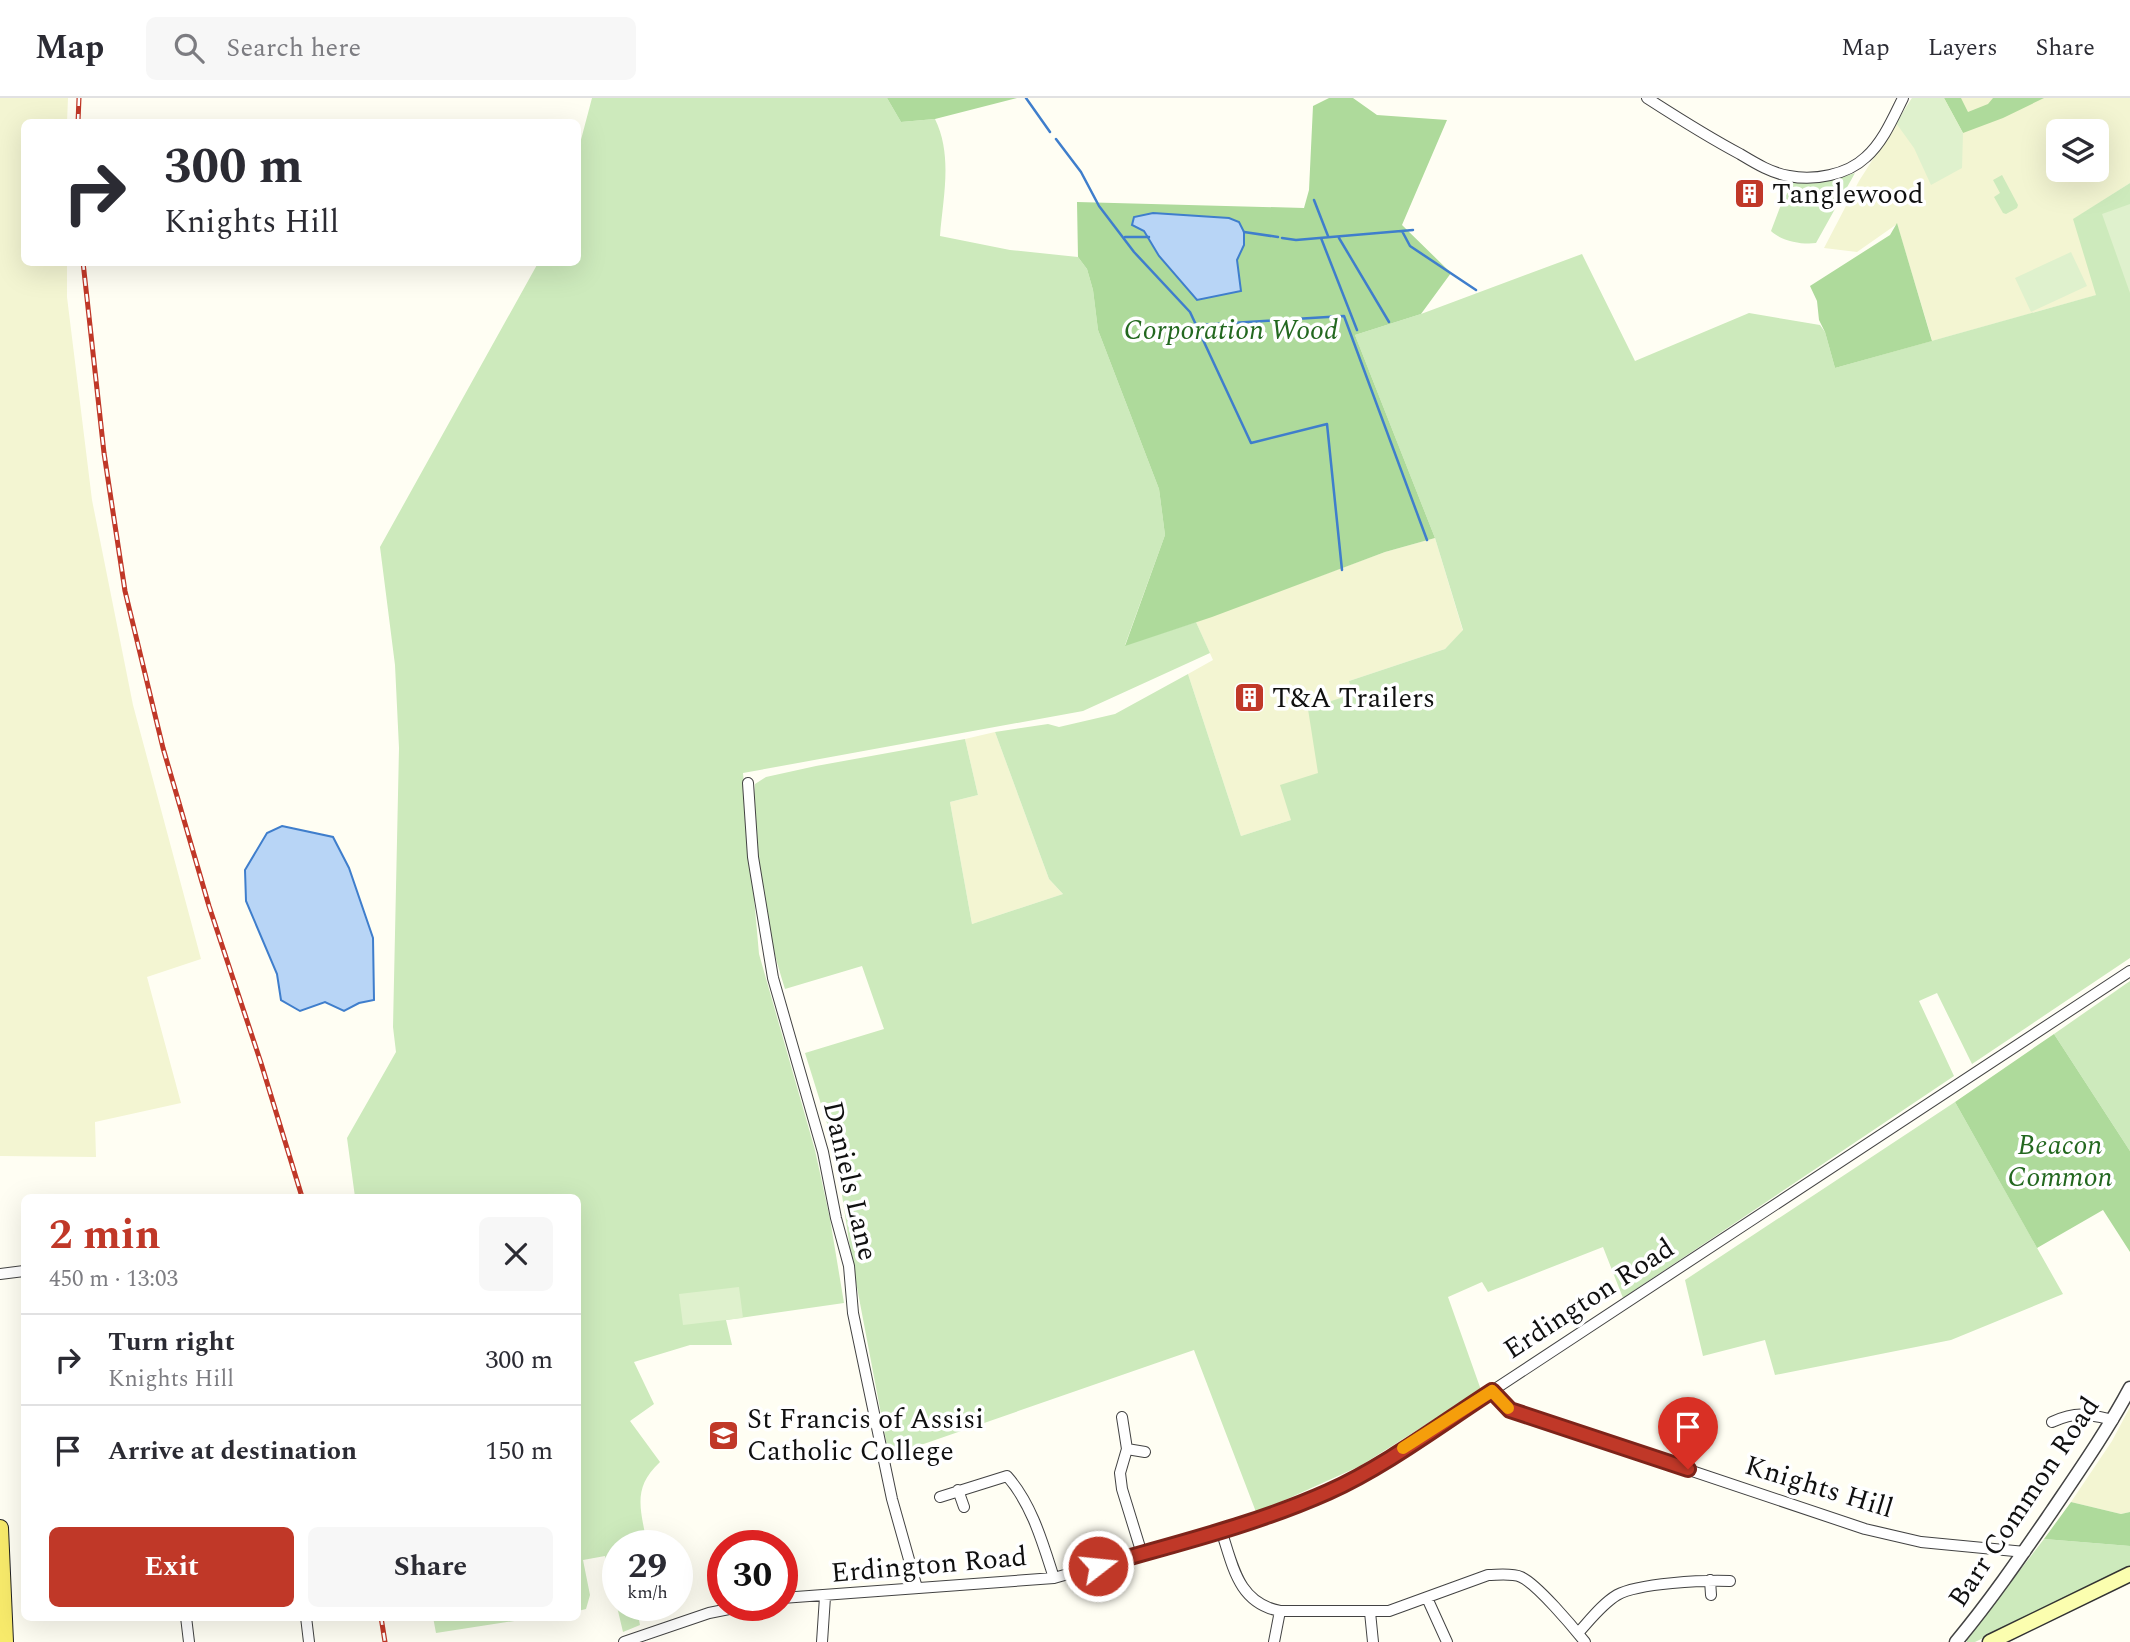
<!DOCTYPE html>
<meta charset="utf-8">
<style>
:root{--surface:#fff;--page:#f7f7f7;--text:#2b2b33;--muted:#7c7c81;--line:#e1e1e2;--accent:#c03828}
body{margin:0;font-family:Spectral,serif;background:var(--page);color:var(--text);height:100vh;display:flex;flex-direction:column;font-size:26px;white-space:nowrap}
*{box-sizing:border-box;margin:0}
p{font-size:23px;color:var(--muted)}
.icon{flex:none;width:38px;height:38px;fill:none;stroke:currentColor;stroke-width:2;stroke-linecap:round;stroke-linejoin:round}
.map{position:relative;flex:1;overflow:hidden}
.drawer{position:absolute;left:21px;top:1096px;width:560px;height:427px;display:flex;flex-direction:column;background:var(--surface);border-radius:10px;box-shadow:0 7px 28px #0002}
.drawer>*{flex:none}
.top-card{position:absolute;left:21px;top:21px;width:560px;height:147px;border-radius:10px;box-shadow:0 7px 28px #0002;background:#fff;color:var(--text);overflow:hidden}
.controls{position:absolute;left:2046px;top:21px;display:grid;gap:14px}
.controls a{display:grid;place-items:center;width:63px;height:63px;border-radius:10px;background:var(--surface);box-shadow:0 7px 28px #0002;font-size:35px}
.speed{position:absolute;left:602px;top:1432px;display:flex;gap:14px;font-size:35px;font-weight:700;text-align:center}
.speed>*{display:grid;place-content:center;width:91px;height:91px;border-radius:50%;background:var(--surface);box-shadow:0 7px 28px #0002;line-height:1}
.speed small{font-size:18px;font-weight:400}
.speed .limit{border:10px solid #d22;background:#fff;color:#111}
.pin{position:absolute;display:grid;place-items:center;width:60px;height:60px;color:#fff;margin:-72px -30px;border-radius:50% 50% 50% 0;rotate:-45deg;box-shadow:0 0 7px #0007}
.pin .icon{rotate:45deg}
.me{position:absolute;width:77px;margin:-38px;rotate:74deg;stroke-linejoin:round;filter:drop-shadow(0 0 5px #0008)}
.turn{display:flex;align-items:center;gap:24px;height:147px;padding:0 28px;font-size:32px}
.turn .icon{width:91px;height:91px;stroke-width:2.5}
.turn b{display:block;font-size:49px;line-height:60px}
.round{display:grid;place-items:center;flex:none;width:74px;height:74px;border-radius:10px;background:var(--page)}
.overview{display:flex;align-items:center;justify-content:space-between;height:119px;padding:0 28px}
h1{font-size:42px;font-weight:700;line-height:52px;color:var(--accent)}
.action{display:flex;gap:14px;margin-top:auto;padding:14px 28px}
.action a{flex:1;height:80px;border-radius:10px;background:var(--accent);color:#fff;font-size:28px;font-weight:700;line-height:80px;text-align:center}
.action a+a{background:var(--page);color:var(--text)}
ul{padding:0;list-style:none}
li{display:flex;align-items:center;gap:21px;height:91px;padding:0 28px;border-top:2px solid var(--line)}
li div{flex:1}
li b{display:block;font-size:26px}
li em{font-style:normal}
header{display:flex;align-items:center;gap:42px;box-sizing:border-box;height:98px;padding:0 35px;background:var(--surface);border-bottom:2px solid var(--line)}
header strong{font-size:33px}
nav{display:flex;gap:38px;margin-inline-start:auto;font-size:24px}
.search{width:490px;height:63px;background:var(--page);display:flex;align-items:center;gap:18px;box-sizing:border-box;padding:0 24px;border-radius:10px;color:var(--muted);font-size:26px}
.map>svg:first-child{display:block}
.farmland{fill:#f3f5d2;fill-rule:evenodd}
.green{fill:#cdeabc}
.forest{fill:#aeda9b}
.pitch{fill:#dff1cd}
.water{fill:#b8d5f6;stroke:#3f7ecc;stroke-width:2}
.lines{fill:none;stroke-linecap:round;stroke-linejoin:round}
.stream{stroke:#3f7ecc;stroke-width:2.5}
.minor-casing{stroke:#434343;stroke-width:12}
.tertiary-casing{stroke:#434343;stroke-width:15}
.secondary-casing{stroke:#323232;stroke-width:17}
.primary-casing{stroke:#212121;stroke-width:18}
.minor{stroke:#fff;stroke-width:10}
.tertiary{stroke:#fff;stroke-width:12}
.secondary{stroke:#fbfeaf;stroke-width:14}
.primary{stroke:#f7ea6b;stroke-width:16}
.rail-casing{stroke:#c03828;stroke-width:5}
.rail{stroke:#fff;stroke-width:2.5;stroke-dasharray:8;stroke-linecap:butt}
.route-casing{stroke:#7d241a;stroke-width:18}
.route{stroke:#c03828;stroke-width:12}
.slow{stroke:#f59e0b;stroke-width:12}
.labels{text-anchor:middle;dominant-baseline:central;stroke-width:7;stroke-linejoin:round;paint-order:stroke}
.poi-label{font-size:28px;fill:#101010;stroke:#fff;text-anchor:start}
.park-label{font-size:28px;font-style:italic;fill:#23681f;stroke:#fff}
.street-label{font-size:28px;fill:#101010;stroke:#fff}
</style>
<header>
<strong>Map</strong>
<div class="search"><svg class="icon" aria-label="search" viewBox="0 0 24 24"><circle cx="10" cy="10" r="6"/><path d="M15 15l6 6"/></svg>Search here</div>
<nav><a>Map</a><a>Layers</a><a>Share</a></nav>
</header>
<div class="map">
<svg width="2130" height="1544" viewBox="0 0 2130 1544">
<rect width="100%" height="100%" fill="#fffef3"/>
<path class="farmland" d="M0,0h68l-1,24h-43v140l43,1v34l25,203 41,205 68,254 -54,18 34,126 -86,19 1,35 -96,-1z
M1912,0h218v85l-56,36 23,76 -262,73 97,-28 -35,-116 -40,28 -33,-4 35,-67zM2058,33h38v39h-38z
M1435,440l28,93 -18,18 -96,32 3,13 -34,79 -27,47 -50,16 -53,-162 25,-14 -17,-38 189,-70z
M995,634l54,147 14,15 -91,30 -22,-122 28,-7 -13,-56z
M2130,1309v105l-9,2 -50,-12 41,-61z"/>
<path class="green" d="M592,0h295l14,24 34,-3c18,37 8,78 5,117l70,14 68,7 9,12 6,21 5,40 61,159 6,46 -40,110 71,-23 14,31 -127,58 -340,62 16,181 56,196 15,69 14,84 -118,17 6,25h-42l-56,17 20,42 -24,17 30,41c-27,25 -20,45 -14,77l-11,6h-17v60h18l4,20 -17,7 -18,-76 -22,4 7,35 -4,14 -8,2v-414h-223l-8,-59 49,-86 -3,-25 6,-279 -4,-83 -15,-118 158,-284 40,-1v-111z
M1855,75l-39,70c-13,2 -35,-2 -45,-12l11,-29 12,-20 35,-1z
M2002,77l16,30 -1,3 -11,6 -3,-1 -9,-16 6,-4 -7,-13z
M2130,85v775l-158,106 -35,-71 -18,8 35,75 -331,222 -20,-51 -115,45 -6,-10 -34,15 33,93 -121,76 -93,42 -11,4 -62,-162 -305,106 -37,-195 -17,-112 -30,-96 79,-24 -22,-63 -77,23c-16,-51 -27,-101 -30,-156 0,-16 -2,-32 0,-49l11,-7 50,-11 149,-27 13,56 -28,7 22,122 91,-30 -14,-15 -54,-147 53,-8 11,3 56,-13 73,-40 53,162 50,-16 -11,-35 38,-12 -10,-64 44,-15 -3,-13 96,-32 18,-19 -28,-92 -80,-203 66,-21 161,-60 53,107 114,-48 71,12 5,7 10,36 261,-73 -23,-76z
M2130,883v170l-76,-117z
M1955,1004l108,192 -112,46 -176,35 -10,-35 -62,16 -18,-76z
M2044,1441l86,7v22l-11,2 -3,4 -141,68h-8v-3z
M433,1519h107l-104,16z"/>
<path class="forest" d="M887,0h130l-82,21 -34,3z
M1329,0h24l24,17 70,5 -45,105 49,48 -30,41 -66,21 80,203 -50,14 -173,65 -87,29 40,-111 -6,-46 -61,-159 -5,-40 -6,-21 -9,-12 -1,-55 227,6 5,-18 4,-84z
M1944,0h17l7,14 20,-8 5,-6h51l-41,20 -40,15z
M1897,125l35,118 -97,27 -10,-36 -6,-12 -2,-19 -7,-15 80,-51z
M2054,936l76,117v101l-27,-42 -66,38 -82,-146z
M2071,1404l50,12 9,-2v34l-86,-7z"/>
<path class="pitch" d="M1912,0h32l19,35 -1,35 -31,17 -17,-37 -18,-25z
M2130,106v89l-28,-79z
M2071,154l16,34 -56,26 -16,-34z
M739,1189l4,31 -60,7 -4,-31z"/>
<path class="water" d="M1153,115l76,5 10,4 5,10v13l-7,15 4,31 -44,9 -38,-44 -15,-25 -12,-6 2,-8z
M282,728l51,11 16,31 24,70 1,62 -15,3 -15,8 -19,-9 -25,9 -19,-11 -4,-26 -31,-73 -1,-31 22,-37z"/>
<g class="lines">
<path class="stream" d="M1026,0l24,34
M1056,41l25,33 18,34 35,46 56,60 61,131 76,-19 15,146
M1314,102l14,36
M1402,133l8,15 66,44
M1244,134l34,5
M1125,139h24
M1282,140l14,2 117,-10
M1321,140l36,92
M1339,140l50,84
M1199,227l145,-9 83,224"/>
<defs>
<path id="minor" d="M1647,0c31,20 61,39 93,56 15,9 31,19 49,22 25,5 58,-1 77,-19 17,-15 27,-39 37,-59
M748,685l5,74 20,121 50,174 13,66 13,48 4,47 39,186 25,89
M0,1176l24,-3
M1492,1293l18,19 355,119 56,13 104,10
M1122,1319l5,32 -7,24 2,16 20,65
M2052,1324c25,-11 35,-8 61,-2
M1127,1351l18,3
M958,1392l6,17
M940,1399l67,-21c25,28 36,68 47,102
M1221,1432c12,36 17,73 59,81h109l99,-36c10,0 24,-2 33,2 16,7 52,50 64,65
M1710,1482l1,15
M782,1500l272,-20 203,-58 73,-29 36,-19 126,-81 638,-420
M1427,1500l20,44
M1370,1514l3,30
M186,1519l3,25
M306,1519l3,25
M1578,1535c12,-13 24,-29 39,-38 21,-12 88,-15 113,-14
M624,1544l85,-29 40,-8
M822,1544l3,-45
M1274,1544l6,-31"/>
<path id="tertiary" d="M1956,1544c35,-42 65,-86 96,-131 27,-40 55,-80 78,-123"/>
<path id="secondary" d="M1990,1544l140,-68"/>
<path id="primary" d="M0,1430l5,114"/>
</defs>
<use href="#minor" class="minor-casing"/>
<use href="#tertiary" class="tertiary-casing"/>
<use href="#secondary" class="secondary-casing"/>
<use href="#primary" class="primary-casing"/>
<use href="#minor" class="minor"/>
<use href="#tertiary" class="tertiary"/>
<use href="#secondary" class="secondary"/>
<use href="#primary" class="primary"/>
<defs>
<path id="rail" d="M78,24l1,-24
M83,164l21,191 21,138 38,157 46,158 52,157 41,134
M381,1519l4,25"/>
</defs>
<use href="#rail" class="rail-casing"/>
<use href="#rail" class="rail"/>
</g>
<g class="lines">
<defs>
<path id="route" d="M1098,1468c77,-22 156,-41 230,-74 56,-25 113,-68 164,-101l18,19 178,59"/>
</defs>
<use href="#route" class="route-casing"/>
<use href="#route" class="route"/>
<path class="slow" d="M1403,1350l89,-57 16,17"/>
</g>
<defs>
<symbol id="building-square" viewBox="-11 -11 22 22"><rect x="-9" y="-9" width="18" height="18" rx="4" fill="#c03828" stroke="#fff"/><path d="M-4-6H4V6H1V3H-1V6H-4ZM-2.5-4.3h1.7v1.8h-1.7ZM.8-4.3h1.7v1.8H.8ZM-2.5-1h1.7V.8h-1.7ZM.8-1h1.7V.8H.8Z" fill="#fff"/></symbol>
<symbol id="school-square" viewBox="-11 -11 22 22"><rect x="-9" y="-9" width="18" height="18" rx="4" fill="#c03828" stroke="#fff"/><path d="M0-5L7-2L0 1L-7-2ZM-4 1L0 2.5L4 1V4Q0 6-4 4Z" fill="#fff"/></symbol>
</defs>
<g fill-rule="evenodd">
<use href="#building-square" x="1732" y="78" width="35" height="35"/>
<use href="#building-square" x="1232" y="582" width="35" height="35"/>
<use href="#school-square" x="706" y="1320" width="35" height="35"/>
</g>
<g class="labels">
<g class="poi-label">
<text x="1772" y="96">Tanglewood</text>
<text x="1272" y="600">T&amp;A Trailers</text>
<text x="747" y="1321">St Francis of Assisi<tspan x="747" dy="32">Catholic College</tspan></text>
</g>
<g class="park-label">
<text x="1231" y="232">Corporation Wood</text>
<text x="2060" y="1047">Beacon<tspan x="2060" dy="32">Common</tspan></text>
</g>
<g class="street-label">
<text transform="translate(850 1083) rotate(77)">Daniels Lane</text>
<text transform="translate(1589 1201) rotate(-33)">Erdington Road</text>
<text transform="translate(1819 1389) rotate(17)">Knights Hill</text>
<text transform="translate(2024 1404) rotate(-56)">Barr Common Road</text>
<text transform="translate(929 1467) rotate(-5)">Erdington Road</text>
</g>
</g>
</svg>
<div class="controls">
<a><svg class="icon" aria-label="layers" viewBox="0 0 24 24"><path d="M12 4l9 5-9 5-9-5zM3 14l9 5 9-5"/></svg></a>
</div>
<div class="speed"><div>29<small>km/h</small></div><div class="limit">30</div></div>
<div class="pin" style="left:1688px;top:1371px;background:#d93025"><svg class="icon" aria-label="arrive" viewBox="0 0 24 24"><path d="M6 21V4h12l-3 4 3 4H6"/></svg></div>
<svg class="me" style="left:1098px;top:1468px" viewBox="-20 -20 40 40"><circle r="17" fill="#c03828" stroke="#fff" stroke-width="3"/><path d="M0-11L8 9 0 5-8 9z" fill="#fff"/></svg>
<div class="top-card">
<div class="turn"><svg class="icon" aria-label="right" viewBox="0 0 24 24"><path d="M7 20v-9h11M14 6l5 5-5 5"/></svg><div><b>300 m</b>Knights Hill</div></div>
</div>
<section class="drawer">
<div class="overview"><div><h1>2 min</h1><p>450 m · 13:03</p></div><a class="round"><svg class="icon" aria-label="close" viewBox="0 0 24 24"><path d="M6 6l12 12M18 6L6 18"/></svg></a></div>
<ul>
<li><svg class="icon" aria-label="right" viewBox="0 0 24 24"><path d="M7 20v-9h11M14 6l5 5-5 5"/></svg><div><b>Turn right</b><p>Knights Hill</p></div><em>300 m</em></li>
<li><svg class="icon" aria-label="arrive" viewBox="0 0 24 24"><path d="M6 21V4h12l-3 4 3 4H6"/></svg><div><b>Arrive at destination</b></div><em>150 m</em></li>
</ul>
<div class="action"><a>Exit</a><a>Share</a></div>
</section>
</div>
